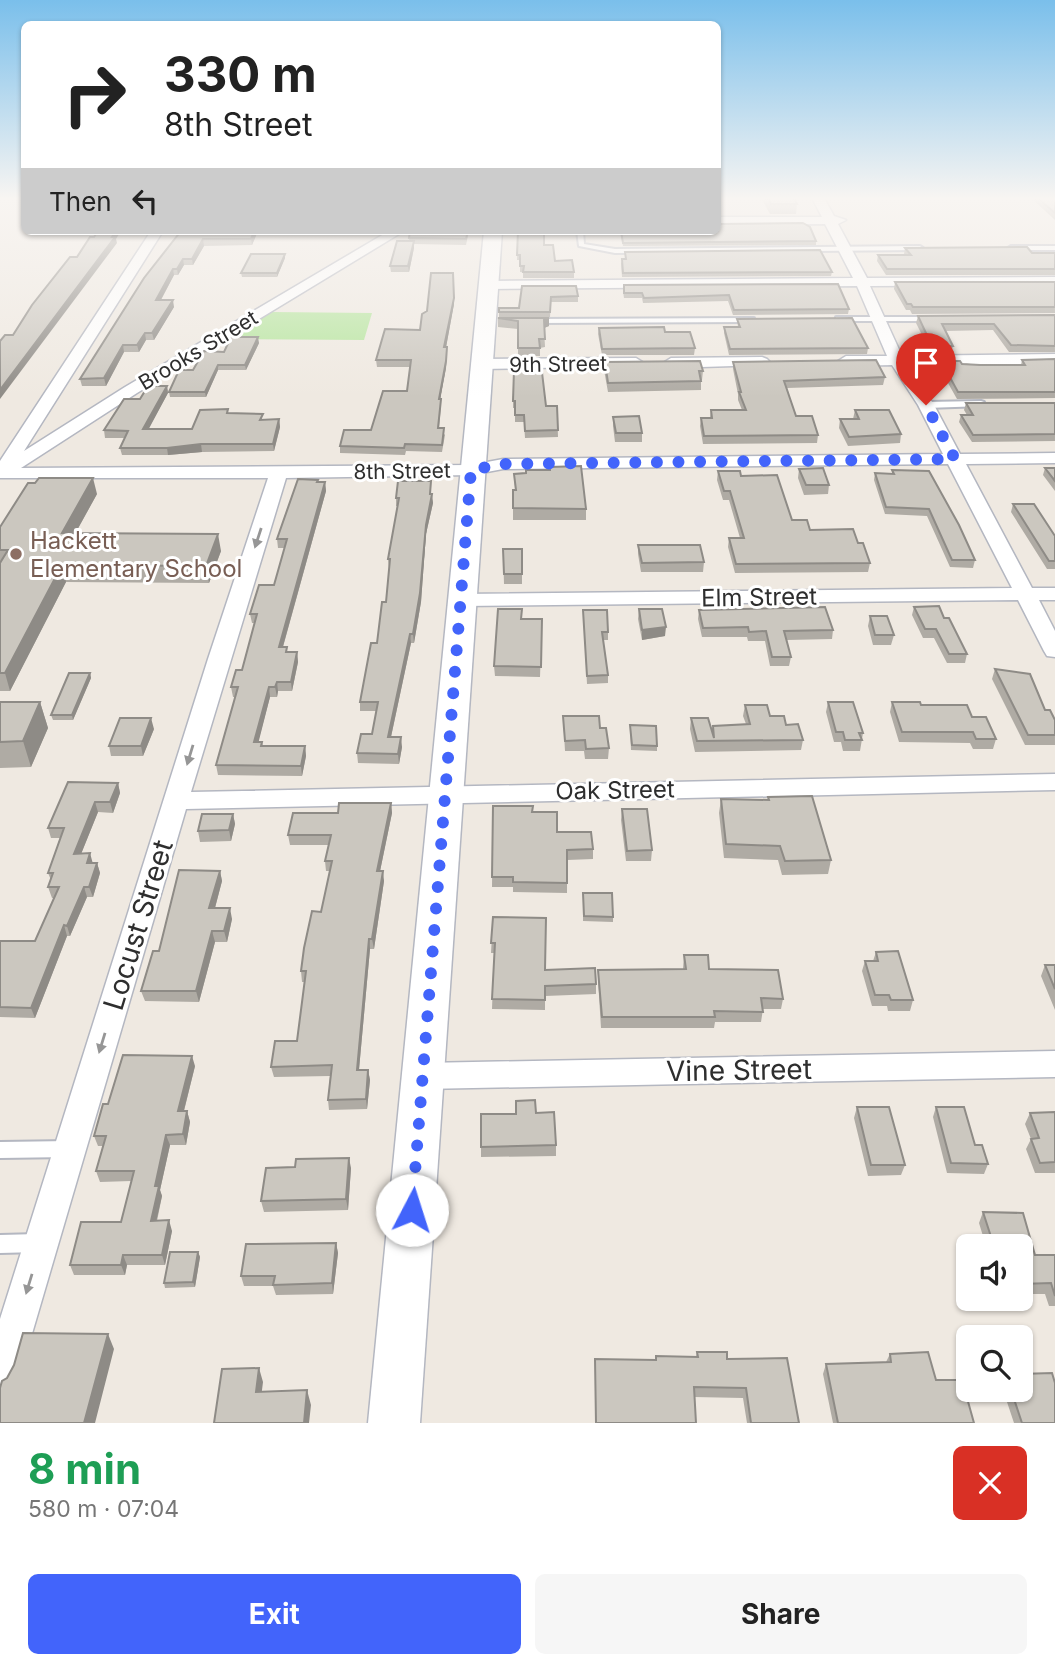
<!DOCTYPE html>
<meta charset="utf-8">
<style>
:root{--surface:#fff;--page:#f6f6f6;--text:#222;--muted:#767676;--accent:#4264fb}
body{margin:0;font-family:Inter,sans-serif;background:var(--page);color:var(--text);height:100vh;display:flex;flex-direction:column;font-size:26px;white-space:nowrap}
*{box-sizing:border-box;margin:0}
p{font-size:23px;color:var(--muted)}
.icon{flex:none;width:38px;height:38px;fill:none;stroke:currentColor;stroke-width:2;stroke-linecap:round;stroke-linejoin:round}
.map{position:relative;height:1423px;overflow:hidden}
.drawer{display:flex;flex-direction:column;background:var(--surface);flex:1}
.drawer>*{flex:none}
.hud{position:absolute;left:21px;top:21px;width:700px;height:214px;border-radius:10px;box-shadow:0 2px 5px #0004;background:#fff;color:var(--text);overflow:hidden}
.fabs{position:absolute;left:956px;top:1234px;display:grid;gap:14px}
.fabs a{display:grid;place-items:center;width:77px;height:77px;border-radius:10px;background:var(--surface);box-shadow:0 2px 5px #0004;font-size:35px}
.pin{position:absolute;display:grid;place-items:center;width:60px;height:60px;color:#fff;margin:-72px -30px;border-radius:50% 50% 50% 0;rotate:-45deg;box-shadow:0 0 7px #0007}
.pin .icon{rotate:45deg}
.me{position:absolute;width:77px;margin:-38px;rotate:5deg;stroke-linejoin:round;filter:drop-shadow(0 0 5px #0008)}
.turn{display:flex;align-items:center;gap:24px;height:147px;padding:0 28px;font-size:32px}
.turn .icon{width:91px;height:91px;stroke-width:2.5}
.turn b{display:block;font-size:49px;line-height:60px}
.then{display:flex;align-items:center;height:66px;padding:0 28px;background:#0003;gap:14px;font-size:26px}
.round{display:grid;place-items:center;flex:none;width:74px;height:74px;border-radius:10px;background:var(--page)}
.head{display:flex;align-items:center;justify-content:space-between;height:119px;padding:0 28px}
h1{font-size:42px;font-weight:700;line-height:52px;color:#1e9e55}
.cta{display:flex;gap:14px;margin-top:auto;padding:14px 28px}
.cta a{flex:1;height:80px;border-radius:10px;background:var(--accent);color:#fff;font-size:28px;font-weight:700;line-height:80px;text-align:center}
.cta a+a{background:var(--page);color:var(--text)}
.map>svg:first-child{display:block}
.green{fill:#b6e59e}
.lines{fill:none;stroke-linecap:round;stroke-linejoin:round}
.lane-casing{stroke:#b4b7c1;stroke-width:4}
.street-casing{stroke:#b4b7c1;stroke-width:3}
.secondary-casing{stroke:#b4b7c1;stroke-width:3}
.lane{fill:#fff;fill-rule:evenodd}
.street{fill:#fff;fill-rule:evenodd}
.secondary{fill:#fff;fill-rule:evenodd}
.wall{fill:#afaba4}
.shaded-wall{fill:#8e8b86}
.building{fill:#cbc7bf;stroke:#8e8b86;stroke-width:2}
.oneway{fill:#969696}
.route{stroke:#4264fb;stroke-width:12;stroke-dasharray:0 21.6}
.education-dot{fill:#8d6e63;stroke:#fff;stroke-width:2.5}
.labels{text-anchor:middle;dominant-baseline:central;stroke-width:6;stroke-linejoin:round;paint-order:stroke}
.far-street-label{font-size:21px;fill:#2e2e2e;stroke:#fff}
.education-label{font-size:24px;fill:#785e54;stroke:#fff;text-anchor:start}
.street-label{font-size:24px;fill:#2e2e2e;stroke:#fff}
.near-street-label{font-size:28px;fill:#2e2e2e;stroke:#fff}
</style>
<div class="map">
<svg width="1055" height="1423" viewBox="0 0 1055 1423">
<rect width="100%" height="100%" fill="#efe9e1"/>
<path class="green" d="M271,312l101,1 -8,27 -137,-1z"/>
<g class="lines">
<defs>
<path id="lane" d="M577,231h6l1,13 31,5 305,-3 3,2 -3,2 -305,3 -36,-7z
M1055,246v4h-44l-3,-2 3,-2z
M836,317h97l4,2 -4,2h-97z
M751,318h3v4l-219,1 -4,-2 4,-2z
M981,401l3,1v4l-58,2 -4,-3 4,-3z
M70,1141l6,3 3,5 -3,5 -6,3 -70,1v-16z
M38,1234l7,3 2,6 -2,6 -7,3 -38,1v-18z"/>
<path id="street" d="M812,198h12l10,18 12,4 -8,4 29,54 188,-1v8l-185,1 32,70 153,-2v10l-148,1 27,40 26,49 95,-1v10l-89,1 66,124h23v12h-16l16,31v26l-8,-1 -3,-5 -26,-51 -556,6 -7,-2 -3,-4 3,-4 7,-2 550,-6 -64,-124 -445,5 -32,6 -185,3 -95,314 864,-18v16l-869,19 -167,569 -6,13 -13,6v-78l208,-660 60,-181h-268v-17l151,-230h12l-139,220 101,-64 264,-156h15l-267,162 -116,75 450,-3 32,-6 440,-5 -25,-49 -26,-40 -46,1 -8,-5 8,-5h41l-30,-70 -369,3 -7,-4 7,-4 365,-3 -28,-54 -107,1v-8h104z
M762,357l5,2 3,3 -3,3 -96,3 -8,-5 8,-5z
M636,358l8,5 -3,3 -159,3 -8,-5 8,-5z
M1055,1051v26l-632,12 -11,-4 -4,-9 4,-9 11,-4z"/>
<path id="secondary" d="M484,231h18l-82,1192h-52z"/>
</defs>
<use href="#lane" class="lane-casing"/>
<use href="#street" class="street-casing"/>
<use href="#secondary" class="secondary-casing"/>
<use href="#lane" class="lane"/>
<use href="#street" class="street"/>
<use href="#secondary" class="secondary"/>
</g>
<path class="wall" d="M761,198h33l3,6 -1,10h-26z
M1033,198h22v22l-23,-21z
M181,231h77l-6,14 -48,1 -11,19h-9l-6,10h-4l-13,25 13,7 -20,33h-8l-7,12h-15l-18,34h-24l-2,-7z
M332,231h35l-1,2h-34z
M410,231h59l-3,14 -52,-1v4l-5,24h-18l-1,-6 19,-25z
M518,231l26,14 11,16 19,11v6h-51v-6h-3v-12h-3z
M620,231h98l98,10v4l-193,1z
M905,248l150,5v22h-169l-9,-14 1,-6h27l-1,-1z
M625,252l207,20 -1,4 -209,1 -1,-14 4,-4z
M285,258l-8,19h-35l-1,-4z
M895,282h160v31l-143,1 -2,-4h-4l-12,-21z
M838,284l11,25 -1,5 -115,1 -5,-14 -85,2 -1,-5h-18l-1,-7 1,-6z
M522,286l56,10v6h-27l-1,15h-51v-9h20z
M454,304l-8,43 1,6 -1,15 -6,31 1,7 -2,22 6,7 -3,17 -36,-1 -1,4 -65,-2v-7l31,-16 36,-39 3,-24h-33l-1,-7z
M1055,315v37h-46l-16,-22 -48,1 8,15 -2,7h-20l-15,-30 2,-7z
M498,318h51v8l-5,2 1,19 -5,1v8h-22v-27l-20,-2z
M737,319l131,29 -1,6 -138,1 -5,-22v-6h14z
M599,328l66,4 30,16 -1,7h-92l-4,-21z
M259,343l-13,27h-28l-12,27h-36l-1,-5 24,-22 31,-18z
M1055,359v39l-98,1 -18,-32 2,-6 39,4h41l1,-5z
M605,362l98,9 -1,9h-1v10l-93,2 -4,-22z
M733,362l152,15 -2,8 -96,3 9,28 22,19 -1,8 -114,1 -3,-18 1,-8h9l1,-8h31l-4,-10v-6l-5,-25z
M167,386l1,7 -20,36h44l37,-16 35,7 15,-1 1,8 -6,24 -72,1 -34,3h-46l-2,-7 5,-10h-20l-1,-8 36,-31z
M513,401l33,5h11l1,31 -33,1 -1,-16h-9v-14h-2z
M966,403h89v38l-83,1 -13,-20 2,-7h6l-3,-5z
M855,410l46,24 -1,9 -52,3 -9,-18 1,-9h13z
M613,417l29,16v9h-27l-2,-16z
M1045,468h10v23l-12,-16z
M799,469l30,16 -1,9 -24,1 -6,-17z
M892,470l37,1 46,89 -2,8 -23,-1 -23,-51 -42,-2 -11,-34 1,-7 17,1z
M718,471l23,5 51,44 18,10 48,13 12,20 -2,9 -133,1 -7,-26 1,-9h11l-11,-38h-6l-6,-20z
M514,474l72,35v11h-73v-30h2z
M318,480v2h7l1,9 -43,156 4,5h10l1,10 -6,29h-14l-1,6h-7l-12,45h4l1,4h42l1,10 -4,20 -84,-1 -2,-10 19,-68h-2l-2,-10 11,-17 13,-47h-3l-2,-9 24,-29 11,-37h-7l-1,-9z
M431,489v5l2,9 -7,31 -5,68 -7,41h-3l-20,94 11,10 -3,17 -41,-1 -1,-10 15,-19 4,-23h-16v-9l17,-59 9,-41 3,-34 -1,-9 10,-53h-2v-8z
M97,494l-22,40 146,17 -12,32 -143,-1 -56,109h-10v-164z
M1013,504l42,32v33h-8l-36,-57z
M638,545l66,17 -1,10h-62l-3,-18z
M503,549h19v35h-18z
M914,607l30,11 23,36 -2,9h-18l-13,-25h-11l-11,-23z
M522,609v10h20l-2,58 -45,-1 -1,-10z
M639,609l26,27 -23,4 -4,-21z
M583,610l25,22v8h-5l5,35v8l-21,1z
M699,610l134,20 -1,9 -45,1 4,17 -2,9h-19l-5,-25h-17l-1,-4h-45l-4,-18z
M870,616l24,19 -3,10h-18l-5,-19z
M995,669l50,41 10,10v25h-30l-33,-66z
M90,673l1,5 -18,42h-20l-2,-5z
M0,702h40l8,26 -17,39 -31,1z
M828,702l35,31 -3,18h-17l-2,-9h-7l-8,-30z
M892,702l29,3 51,12 24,22 -3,10h-20l-3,-6 -71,-1 -9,-30z
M745,705l41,20 17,15 -2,10 -106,2 -5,-23 1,-11 21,15 1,-7 33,-2 -3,-8z
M563,716l37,12 9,20 -1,11h-23l-1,-8h-19z
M630,725l27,21v5l-26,-1z
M154,729l-11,27h-32l-2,-10z
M118,783l2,10 -7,20 -15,-1 -17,42 12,9h4l3,10 -7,24h-6l-17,39h-3l-32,82 -35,-1v-76h35l19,-43h-2l-4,-11 3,-7 -3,-7 12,-35h-9l-3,-10z
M768,797l63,63 -3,14 -46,1 -4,-15 -54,-2 -5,-45 2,-14 47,1z
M391,803l1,10 -12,58 4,10 -10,68h-4l-11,121h9l2,10 -3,29 -38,1 -1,-10 2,-24 -56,1 -3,-10 26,-26 8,-59h-3l-1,-11 20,-59 9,-41h-4l-1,-10 4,-16h-39l-2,-10 50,-22z
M493,806l40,6 24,20 36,17v10l-26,1v33l-54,-1v-5h-21z
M622,809l30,41 -1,11h-25l-5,-41z
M233,814l2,10 -4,17 -31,1 -2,-11z
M220,871l2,10 -7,27 17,11 -5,23h-12l-16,60 -54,-1 -4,-10 18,-40z
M583,893l30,24v5l-30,-1z
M493,917l52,53 51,14v10l-51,2v14l-53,-1 2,-56h-3z
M876,952l37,48 -3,11h-22l-1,-5h-15l-10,-35 3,-10h8z
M684,955l25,14 74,30 -2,10h-18l-2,13h-46l-1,6h-113l-3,-48v-10l85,-1z
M1045,965h10v45l-14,-34z
M195,1066l-11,45h3l3,11 -4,23h-16l-10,45 2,6 -5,25 15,10 -7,34h-38l-2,10h-51l-4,-10 51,-43 10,-41 -31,1 -4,-11 7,-25h-5l-4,-10 14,-32z
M857,1107l48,58 -4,10 -33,1 -14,-58z
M936,1107l39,38 13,19 -4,10 -37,-1 -14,-56z
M1055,1112v61h-20l-9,-24 5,-10 -6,-15 5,-11z
M536,1113l20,32v11l-75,1v-43z
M351,1168l-3,42 -84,2 -3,-11z
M983,1212l52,43h20v51h-6l-4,-12h-25v-48h-34l-7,-23z
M336,1243l2,10 -5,41 -57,1 -3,-9h-29l-3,-10z
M198,1252l2,5 -5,30 -30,1 -1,-5z
M697,1352l30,7 72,64h-52l-4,-25 -49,-1 2,26h-101v-64l61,1v-4l40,1z
M890,1354l46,26 38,43h-141l-10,-49 3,-10 60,-2z
M1003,1390h17l35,33h-41z"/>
<path class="shaded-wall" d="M116,231h5l-5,8 1,4 -117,156v-9z
M254,231h4l-6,14 -1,-6z
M203,239l1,7 -11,19 -1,-6z
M414,241v7l-5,24 -1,-6z
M285,254v4l-8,19v-4z
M183,259l1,6 -6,10 -1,-6z
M173,269l1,6 -17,32 -1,-7z
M454,298v6l-9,49 -1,-6z
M173,300l1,7 -20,33 -2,-7z
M549,318v8l-5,2v-8z
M145,333l1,7 -7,12 -2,-7z
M258,337l1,6 -13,27 -1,-5z
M123,345l1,7 -18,34 -2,-8z
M447,347l-1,21 -7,38v-7z
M218,365v5l-12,27 -1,-5z
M167,386l1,7 -23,43 -2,-7z
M279,419l1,8 -6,24 -1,-7z
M201,444l1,8 -34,3 -1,-7z
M93,478l4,16 -31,56 -4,-17z
M325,482l1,9 -46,166 -1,-10z
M432,494l1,9 -7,31 -5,68 -7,41 -1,-9 13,-109z
M218,534l3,17 -12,32 -3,-17z
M62,565l4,17 -56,109 -5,-18z
M666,627l-1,9 -23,4v-10z
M410,634l1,9 -22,103 -1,-9z
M297,652l1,10 -6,29 -1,-9z
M90,673l1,5 -18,42 -1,-5z
M277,682l1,9 -1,6 -2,-10z
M269,687l1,10 -14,55 -2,-10z
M40,702l8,26 -17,39 -8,-26z
M151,718l3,11 -11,27 -2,-10z
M401,737l1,10 -3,17 -1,-10z
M305,746l1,10 -4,20 -1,-10z
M118,783l2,10 -7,20 -3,-11z
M95,802l3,10 -21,52 -3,-10z
M391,803l1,10 -14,68 -1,-10z
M233,814l2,10 -4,17 -2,-11z
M90,853l3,11 -6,-1z
M97,863l3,10 -7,24 -4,-10z
M220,871l2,10 -10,38 -3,-11z
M383,871l1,10 -10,68 -2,-10z
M84,887l3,10 -17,39 -3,-10z
M230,908l2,11 -5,23 -3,-11z
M64,925l3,11 -32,82 -4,-10z
M212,931l3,11 -16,60 -3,-11z
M369,939l1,10 -12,131 -1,-10z
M192,1056l3,10 -14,56 -3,-11z
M368,1070l2,10 -3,29 -1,-10z
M187,1111l3,11 -4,23 -3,-11z
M166,1135l4,10 -10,45 2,6 -8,35 -3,-10 4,-35z
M349,1158l2,10 -3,42 -2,-11z
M169,1220l3,11 -7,34 -3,-10z
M336,1243l2,10 -5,41 -1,-11z
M198,1252l2,5 -5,30 -2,-5z
M123,1255l4,10 -2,10 -4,-10z
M108,1334l6,15 -19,74h-11z
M259,1368l4,14 -3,24 -4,-14z
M307,1390l4,15 -2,18h-5z"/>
<path class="building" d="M768,198h26l3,6h-26z
M1038,198h17v15z
M803,223l7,4 6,14 -193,2 -2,-12h97v-7z
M98,231h18l-4,6h3l-115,153v-49l5,-6h8l19,-30 38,-48h7l13,-20h4z
M181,231h73l-3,8h-48l-11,20h-9l-6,10h-4l-17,31h17l-21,33h-7l-8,12h-14l-19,33 -24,1 64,-101z
M410,231h58l-2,8 -57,-1z
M518,231h26v14h9l2,16 17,-1 2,12h-51l1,-6h-4v-11h-3z
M397,241h17l-6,25h-18z
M1027,247l5,6h23v16h-168l-9,-14h33l-6,-7z
M820,250l12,22 -209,1 -1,-14h4l-1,-7z
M251,254h34l-8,19h-36z
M431,273h22l1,25 -10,49h3l-1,14 -7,38h2l-3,29h6l-2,17 -37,-1 -1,4 -64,-2 4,-16h27l12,-39h24l4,-31h-35l9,-31 35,1 2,-16 5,-3z
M895,282h160v25h-142l-2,-3h-4z
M838,284l11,25 -115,1 -5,-15 -85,3 -2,-5h-18v-8z
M522,286h54l2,10 -27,1 -1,15h-51v-4h20z
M1055,315v31l-44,-1 -17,-21h-52l11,22h-21l-14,-30z
M498,318h51l-5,2 1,19h-6l1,9h-22v-27z
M852,318l16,30 -138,1 -6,-22h16l-3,-8z
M664,327l1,5h25l5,16 -93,1 -3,-21z
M231,337h27l-13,28h-27l-13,27h-36l10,-22h14l11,-19 20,1z
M1055,359v33h-97l-17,-31h19l2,3 18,1h45l-3,-5z
M876,360l9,17 -101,4 12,35h16l6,19 -114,1 -3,-18h11l-1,-8h35l-7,-18h2l-8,-30z
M700,361l3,10h-4l2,10 -93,2 -3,-21z
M519,364h22l5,42h11l1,24 -33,1 -1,-16h-9v-14h-2l1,-31h5z
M148,386h19l-24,43h49l8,-19 28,-1 -1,4 36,1 -3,6 19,-1 -6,25h-72l-34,4h-47l8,-17 -24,-1 20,-31h16z
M966,403h89v31l-82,1 -12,-20h12z
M855,410h34l12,24 -52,3 -9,-18h19z
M639,416l3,17h-26l-3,-16z
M581,466l5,43 -73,-1v-18h3l-2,-16 12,-1v-3h24v-3z
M823,468l6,17h-23l-7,-16z
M1045,468h10v13z
M892,470l37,1 30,54 16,35h-23l-23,-51 -43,-2 -11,-34 19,1z
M718,471h22l1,5 36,-1 15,45h15l3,10 43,-1 5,14h5l7,20 -134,1 -7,-26h15l-14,-47h-6z
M39,478h54l-31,55 156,1 -12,32 -144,-1 -57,108h-5v-110l8,-13h-8v-23l28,-44h7z
M298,479l20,1 -1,2h8l-46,165h8l-1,5h11l-6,30h-14l-2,5h-6l-15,55h8l-1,4h44l-4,20 -85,-1 22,-78h-7l5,-17h6l15,-56h-7l9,-29h15l13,-46h-10z
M398,481h33l-1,13h2l-6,31 -6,68 -7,41h-3l-22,103h13l-3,17 -41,-1 4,-19h11l6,-32h-18l11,-59h6l5,-41h4l4,-43h-2l11,-61h-3z
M1013,504h21l21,32v25h-6z
M638,545h62l4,17 -62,1z
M503,549h19v25h-18z
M939,606l5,12h5l18,36h-18l-13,-25h-11l-11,-22z
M825,607l8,23 -49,1 7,26h-19l-6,-26 -17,1 -1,-5 -45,1 -4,-18z
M498,609h24l-1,10h21l-1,48 -47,-1z
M639,609h23l4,18 -24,3z
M583,610h24l1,22h-6l6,43 -21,1z
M870,616h17l7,19h-19z
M995,669l35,5 15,36h5l5,10v15h-27z
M69,673h21l-18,42h-21z
M0,702h40l-17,39 -23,1z
M828,702h25l10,31h-4l3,7h-17l-2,-8h-7z
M892,702h28l1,3h46l5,12h14l10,22h-20l-3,-7h-71z
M745,705h22l3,11h14l2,9 12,-1 5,16 -106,1 -6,-23h17l6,20 -1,-12 37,-2z
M563,716h36l1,12h6l3,20 -23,1 -1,-9 -20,1z
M120,718h31l-10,28h-32z
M630,725l26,1 1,20 -25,-1z
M68,782l50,1 -8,19h-15l-21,52 16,-1 -3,10h10l-8,24h-5l-17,39 -3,-1 -33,83 -31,-1v-66h35l24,-54h-11l5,-14h-5l16,-45h-16z
M812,796l19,64 -46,1 -5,-15 -54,-2 -5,-45 48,1 -1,-3z
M339,803h52l-14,68h6l-11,68h-3l-12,131h11l-2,29 -38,1 4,-35 -61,2 4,-26h22l9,-70h-5l3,-23 8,-37 9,1 11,-51h-7l6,-26h-43l5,-22h45z
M493,806h40l-1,6h25v20h34l2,17 -26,1v33l-54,-1v-5h-21z
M622,809h25l5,41 -25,1z
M202,814h31l-4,16 -31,1z
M179,870l41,1 -11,37h21l-6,23h-12l-16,60h-55l12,-40h6z
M583,893h29l1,24 -29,-1z
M493,917l53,1 -1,52 50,-2 1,16 -51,2v14l-53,-1 3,-56h-4z
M898,951l15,49h-22l-2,-5h-14l-10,-34h13l-2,-9z
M684,955h24l1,14 69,1 5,29 -22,-1 2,14 -49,-1 1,6h-113l-4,-47 88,-1z
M1045,965h10v24z
M123,1055l69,1 -14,55h9l-4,23 -17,1 -11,51h4l-8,35 18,-1 -7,35h-39l-2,10h-51l11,-43h40l13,-51h-38l10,-35h-12l9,-32h5z
M535,1100l1,13 18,-1 2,33 -75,2v-33h35v-13z
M857,1107h32l16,58h-34z
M936,1107h28l11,38h7l6,19 -37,-1z
M1055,1112v50l-15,1 -9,-24 8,-1 -9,-25z
M349,1158l-3,41 -85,2 5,-33 29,-1 1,-8z
M983,1212l40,1 12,42h20v41l-4,-13 -31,1v-38h-26z
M336,1243l-4,40 -59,2 2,-9h-34l5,-32z
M170,1252h28l-5,30 -29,1z
M23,1333l85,1 -24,89h-84v-35l2,-7 5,-3 7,-13z
M697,1352h30v7l60,-1 12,65h-48l-5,-35 -52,-1 2,36h-100l-1,-64 61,1v-4l42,1z
M928,1352l8,28h26l12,43h-136l-12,-59 65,-2 -1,-8z
M259,1368l-3,24 51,-2 -3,33h-90l8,-54z
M1052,1373l3,10v40h-33l-11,-33h9v-16z"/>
<defs><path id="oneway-solid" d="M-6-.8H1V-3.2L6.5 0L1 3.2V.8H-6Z" transform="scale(1.75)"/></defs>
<g class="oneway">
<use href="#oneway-solid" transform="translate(258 538) rotate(108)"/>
<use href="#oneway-solid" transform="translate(190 755) rotate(107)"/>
<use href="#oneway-solid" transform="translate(102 1043) rotate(107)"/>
<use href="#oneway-solid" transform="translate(29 1284) rotate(107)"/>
</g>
<linearGradient id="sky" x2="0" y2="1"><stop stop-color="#7abfeb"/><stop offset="0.5" stop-color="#f8f5f2"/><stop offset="1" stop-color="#f8f5f2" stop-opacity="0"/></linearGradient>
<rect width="1055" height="397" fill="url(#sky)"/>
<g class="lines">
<path class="route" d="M412,1210l59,-740 32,-6 452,-5 -29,-54"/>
</g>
<circle class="education-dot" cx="16" cy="554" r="7"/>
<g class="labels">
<g class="far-street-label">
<text transform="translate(198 350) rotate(-31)">Brooks Street</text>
<text transform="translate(558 364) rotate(-1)">9th Street</text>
<text transform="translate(402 471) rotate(-1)">8th Street</text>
</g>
<g class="education-label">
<text x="30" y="540">Hackett<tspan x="30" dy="28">Elementary School</tspan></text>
</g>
<g class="street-label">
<text transform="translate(759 597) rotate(-1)">Elm Street</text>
<text transform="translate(615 790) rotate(-1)">Oak Street</text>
</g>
<g class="near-street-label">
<text transform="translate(138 925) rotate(-73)">Locust Street</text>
<text transform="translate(739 1070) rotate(-1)">Vine Street</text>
</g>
</g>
</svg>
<div class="fabs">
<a><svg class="icon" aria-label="sound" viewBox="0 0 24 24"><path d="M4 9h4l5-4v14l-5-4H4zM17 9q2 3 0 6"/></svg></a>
<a><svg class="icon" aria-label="search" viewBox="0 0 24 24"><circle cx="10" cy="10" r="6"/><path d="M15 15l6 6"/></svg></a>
</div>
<div class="pin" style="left:926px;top:405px;background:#d93025"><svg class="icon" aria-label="arrive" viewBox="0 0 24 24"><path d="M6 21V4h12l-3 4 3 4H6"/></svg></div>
<svg class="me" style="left:412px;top:1210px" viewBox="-20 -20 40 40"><circle r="19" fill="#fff"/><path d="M0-13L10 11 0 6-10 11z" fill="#4264fb"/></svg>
<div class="hud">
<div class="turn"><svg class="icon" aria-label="right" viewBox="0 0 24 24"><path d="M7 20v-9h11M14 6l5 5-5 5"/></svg><div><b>330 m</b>8th Street</div></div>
<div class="then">Then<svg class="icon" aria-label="left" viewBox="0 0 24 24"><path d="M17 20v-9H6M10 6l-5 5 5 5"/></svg></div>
</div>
</div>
<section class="drawer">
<div class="head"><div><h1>8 min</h1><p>580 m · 07:04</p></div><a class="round" style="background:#d93025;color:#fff"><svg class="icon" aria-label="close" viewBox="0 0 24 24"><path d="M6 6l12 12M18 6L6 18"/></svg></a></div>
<div class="cta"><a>Exit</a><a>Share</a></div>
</section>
